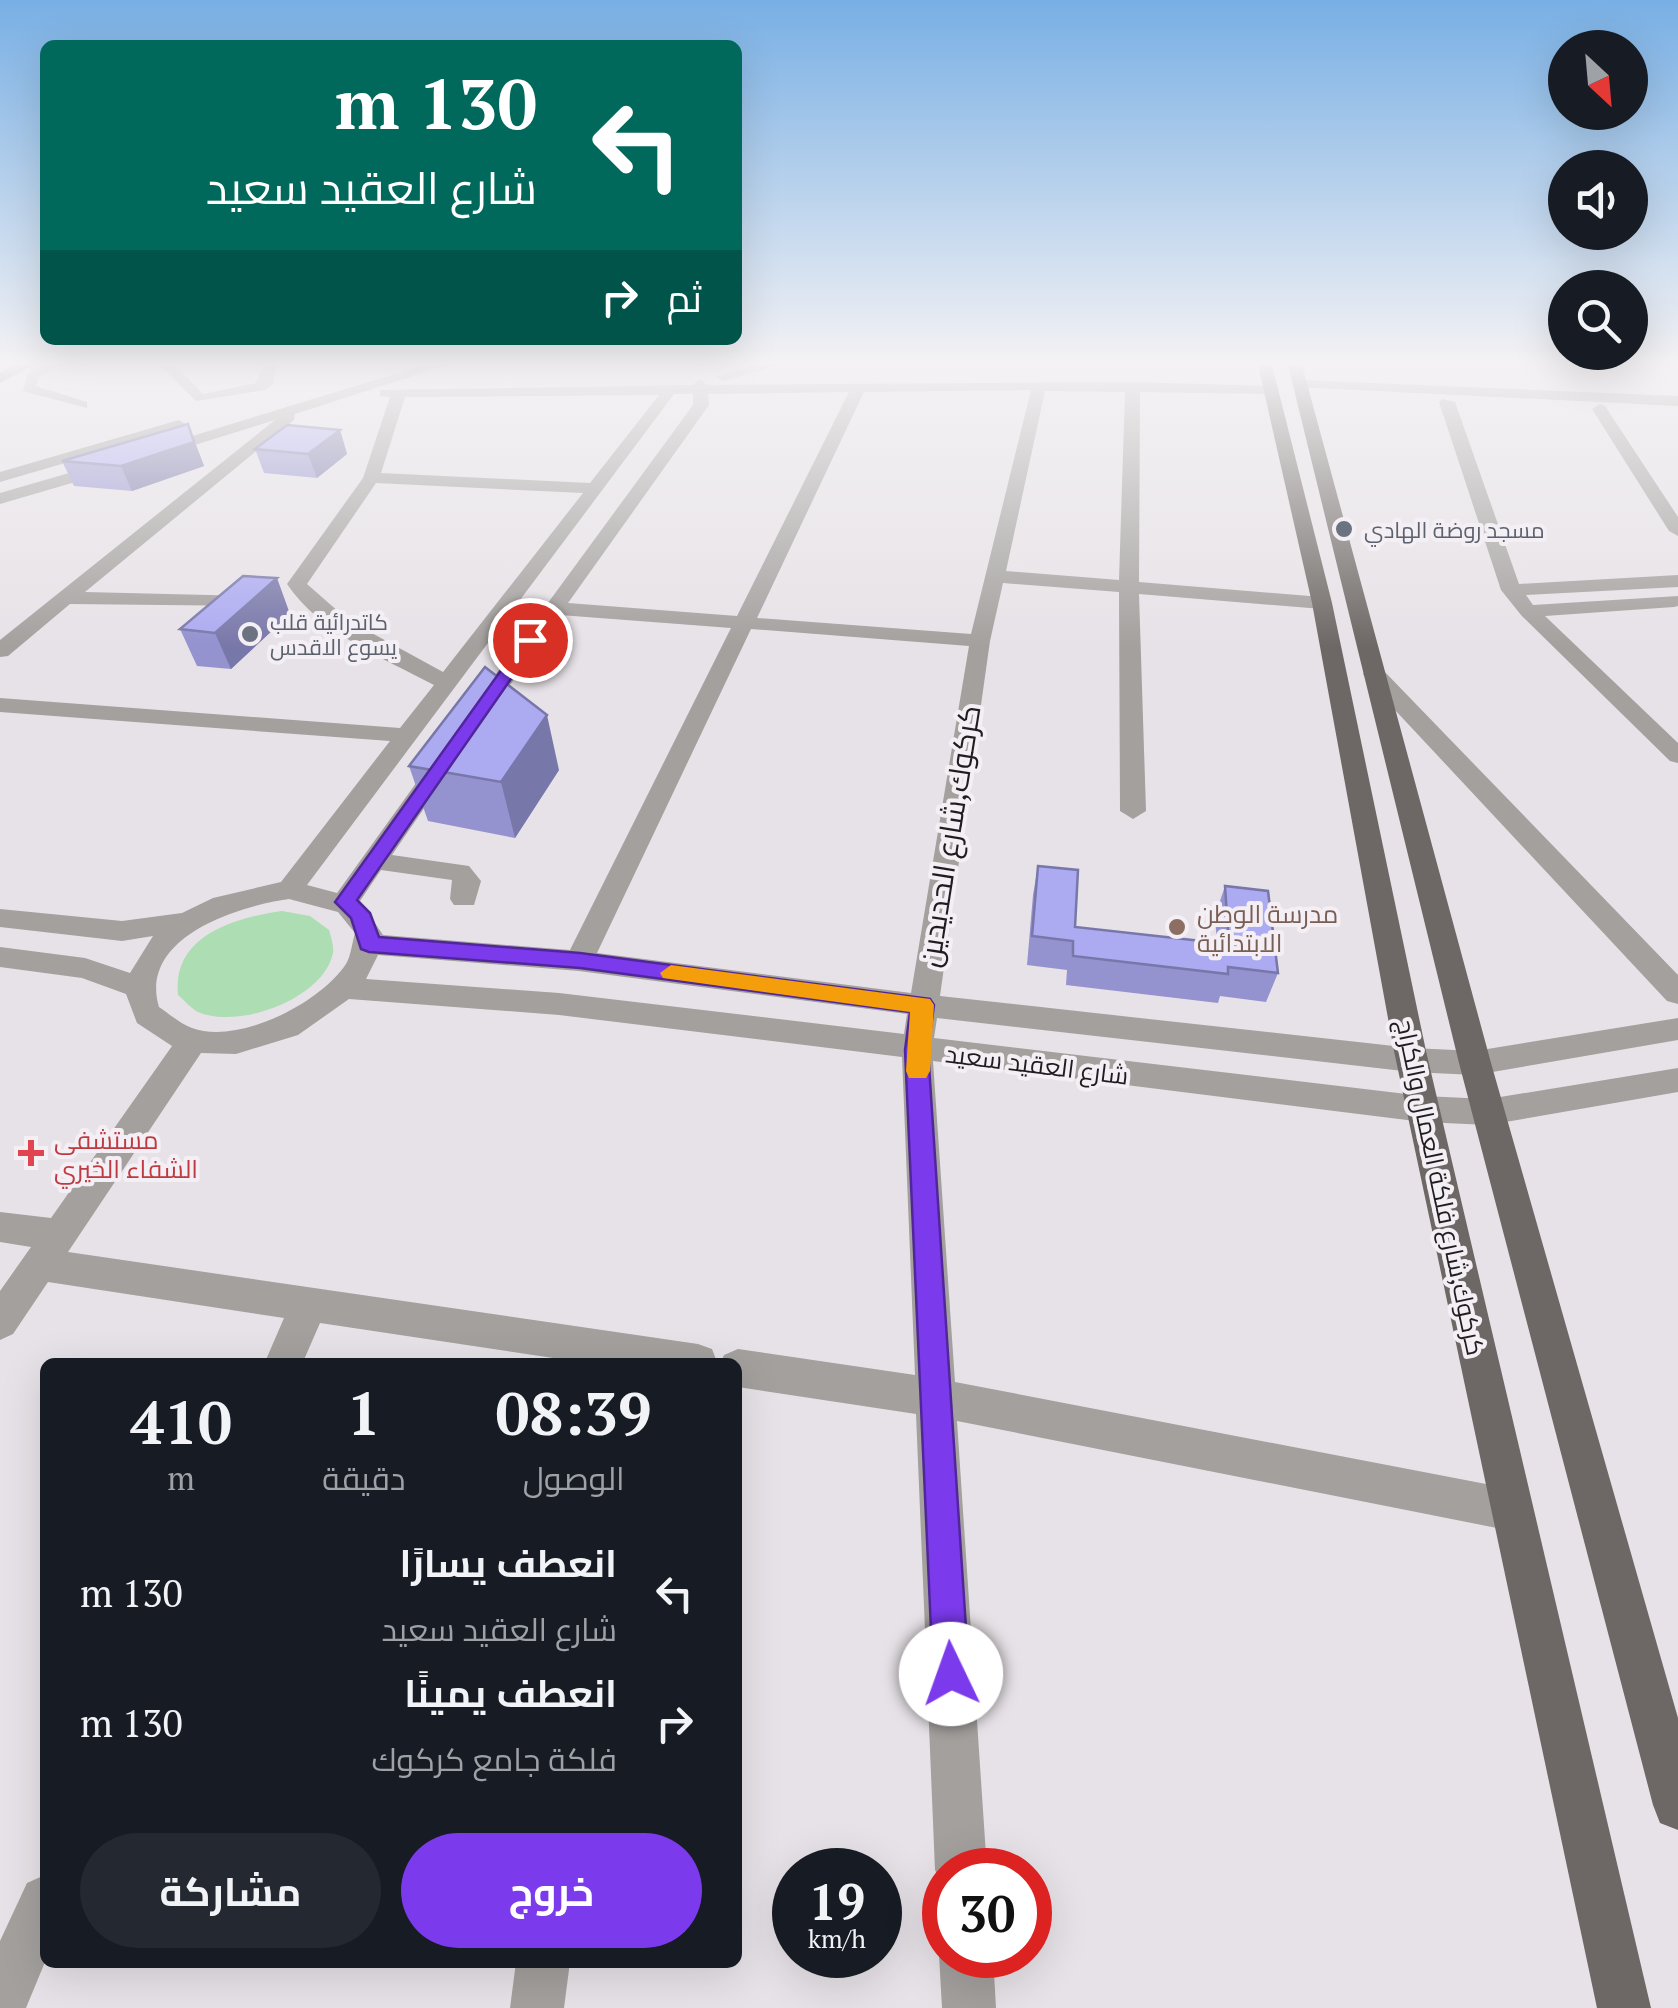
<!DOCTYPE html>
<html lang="ar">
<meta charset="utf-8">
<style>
:root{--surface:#171b24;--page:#242831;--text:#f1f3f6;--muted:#9ea1a6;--accent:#7c3aed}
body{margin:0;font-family:"PT Serif",Cairo,serif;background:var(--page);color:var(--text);direction:rtl;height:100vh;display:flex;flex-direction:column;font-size:38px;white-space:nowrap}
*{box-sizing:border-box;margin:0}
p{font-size:32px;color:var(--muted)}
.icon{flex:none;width:55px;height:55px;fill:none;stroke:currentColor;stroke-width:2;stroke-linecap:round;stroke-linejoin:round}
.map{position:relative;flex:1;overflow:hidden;direction:ltr}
.side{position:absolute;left:40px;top:1358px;width:702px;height:610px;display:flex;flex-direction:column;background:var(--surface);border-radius:15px;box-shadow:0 10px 40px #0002;direction:rtl}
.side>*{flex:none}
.banner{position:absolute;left:40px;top:40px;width:702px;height:305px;border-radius:15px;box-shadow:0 10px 40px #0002;direction:rtl;background:#00695c;color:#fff;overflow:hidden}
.needle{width:65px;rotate:154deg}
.tools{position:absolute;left:1548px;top:30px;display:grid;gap:20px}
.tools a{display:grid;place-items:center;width:100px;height:100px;border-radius:50%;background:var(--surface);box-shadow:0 10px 40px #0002;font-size:50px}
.speed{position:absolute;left:772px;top:1848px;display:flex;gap:20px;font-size:50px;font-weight:700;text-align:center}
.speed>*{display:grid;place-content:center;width:130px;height:130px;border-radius:50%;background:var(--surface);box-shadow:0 10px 40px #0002;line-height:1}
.speed small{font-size:25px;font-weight:400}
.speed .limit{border:15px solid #d22;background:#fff;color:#111}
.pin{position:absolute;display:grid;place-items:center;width:85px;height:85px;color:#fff;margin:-42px;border:5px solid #fff;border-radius:50%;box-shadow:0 2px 10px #0007}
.me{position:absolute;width:110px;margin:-55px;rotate:357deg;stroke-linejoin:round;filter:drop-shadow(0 0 8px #0008)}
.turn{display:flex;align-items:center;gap:35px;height:210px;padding:0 40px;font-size:45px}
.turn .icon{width:130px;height:130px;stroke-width:2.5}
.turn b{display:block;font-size:70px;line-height:85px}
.then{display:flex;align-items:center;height:95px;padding:0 40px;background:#0003;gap:20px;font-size:38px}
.eta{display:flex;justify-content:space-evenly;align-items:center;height:170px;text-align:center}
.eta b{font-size:60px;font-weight:700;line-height:70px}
.primary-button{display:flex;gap:20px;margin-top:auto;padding:20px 40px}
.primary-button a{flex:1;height:115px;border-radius:60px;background:var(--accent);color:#fff;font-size:40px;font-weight:700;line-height:115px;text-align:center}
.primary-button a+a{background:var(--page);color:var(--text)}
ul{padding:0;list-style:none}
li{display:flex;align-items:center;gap:30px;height:130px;padding:0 40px}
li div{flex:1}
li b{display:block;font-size:38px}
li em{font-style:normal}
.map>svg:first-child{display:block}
.green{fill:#adddb3}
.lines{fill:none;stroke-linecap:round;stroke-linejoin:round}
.minor{fill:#a3a09e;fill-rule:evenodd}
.major{fill:#6d6865;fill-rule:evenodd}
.wall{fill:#9492cf}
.shaded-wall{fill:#7877a9}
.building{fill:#acaaf1;stroke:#7877a9;stroke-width:2.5}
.route{fill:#7c3aed;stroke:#51269a;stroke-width:2.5}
.slow{fill:#f59e0b}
.worship-dot{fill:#6b7280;stroke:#f4eff4;stroke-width:4}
.education-dot{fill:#8d6e63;stroke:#f4eff4;stroke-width:4}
.health-dot{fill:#e0444e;stroke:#f4eff4;stroke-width:4}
.labels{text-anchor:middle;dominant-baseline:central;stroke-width:8;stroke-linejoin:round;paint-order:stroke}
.far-worship-label{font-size:22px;fill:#5b616d;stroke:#f4eff4;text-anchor:start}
.education-label{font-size:25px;fill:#785e54;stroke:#f4eff4;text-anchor:start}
.street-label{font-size:25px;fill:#1f1d1f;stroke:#f4eff4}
.health-label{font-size:25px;fill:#be3a42;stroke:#f4eff4;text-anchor:start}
.near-street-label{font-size:30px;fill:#1f1d1f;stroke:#f4eff4}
</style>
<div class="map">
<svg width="1678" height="2008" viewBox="0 0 1678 2008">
<rect width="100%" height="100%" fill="#e7e2e7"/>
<path class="green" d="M282,911l28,5 19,14c2,7 5,16 4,23 -9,46 -97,78 -137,58 -6,-4 -12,-11 -18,-16 -6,-59 55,-77 104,-84z"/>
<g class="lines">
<path class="minor" d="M42,365h18l-21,13 -3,8 51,16v6l-64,-17 5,-18z
M160,365h15l28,29 53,-11 7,-18h14l-4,19 -8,6 -69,11z
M424,365h23l-152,49 -1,6 -209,172 165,4 10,6 -3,4 -187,-2 -62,52 -8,1v-17l275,-220 -119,37 -8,-5 2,-3z
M753,365h27l-57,16 -7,-4z
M700,379l7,6 426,-3 137,4 7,4 -7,4 -130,-2 -1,190 183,15 10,6 -10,6 -183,-15 7,217 -13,8 -13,-8 -1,-219 -116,-9 -13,58 -50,355 472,52 63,3 203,-33v22l-203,35 -63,-3 -475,-54 -3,20 489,58 65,3 190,-31v24l-190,33 -65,-3 -490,-61 22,321 557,107 15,6 6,15 -6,15 -15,6 -555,-110 30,449h-42v19l-10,-19 -19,-456 -178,-27v-25h-17l3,-7 14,-6 177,26 -13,-318 -343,-42 -210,-16 -51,36 -62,19 -35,-1 -133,199 630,92 14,5 5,13h-137l-260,-39 -17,39h-38l19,-44 -236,-36 -35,52 -13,6v-49l31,-44 -31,-5v-30l51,6 121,-172 -35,-23 -11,-29 -44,-16 -82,-11v-20l85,11 45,15 23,-37 -31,5 -122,-14v-18l122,12 60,-8 31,-15 68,-16 109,-141 -390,-29v-14l400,30 34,-43c-51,-27 -114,-52 -147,-101l76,-106 27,-81 -10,-1v-6l313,-5zM1031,390l-60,244 -214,-16 107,-226zM1045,391l80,1 -6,188 -113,-9zM849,392l-112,224 -169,-13 141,-198 -1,-11zM674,394h19v11l-225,307 11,7 8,-2 73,-102 171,13 -161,322 -187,-15 -23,-34 21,-31 71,10 -2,19 4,6h20l7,-24 -12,-15 -77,-11 61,-89 -3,-5h-18l-95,132 -30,-8zM659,395l-69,88 -209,-10 24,-76zM376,483l207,10 -140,179 -95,-52 -41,-36zM751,629l218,17 -58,347 -314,-40zM289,899l49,13 17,21c-3,10 -4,23 -9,31 -26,39 -107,81 -154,64 -11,-4 -23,-14 -33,-21 -21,-70 80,-101 130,-108zM378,955l201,16 328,43 -3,20 -345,-41 -193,-14z
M1301,380l377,16v10l-382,-19v-6z
M1442,399l13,3 64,182 159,-9v12l-152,8 7,10 145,-9v10l-4,1 -129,9 133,127v20l-8,-2 -149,-146 -20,-25 -62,-188z
M1600,404l5,2 73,111v19l-9,-5 -77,-122z
M179,420l8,5 -2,3 -185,54v-10z
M107,462l8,5 -2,4 -113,33v-11z
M1374,667l8,2 296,306v29l-11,-3 -301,-322 -3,-5 3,-5z
M45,1875v87l-19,46h-26v-67l27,-58z
M945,1941v14h48l3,53h-54l-3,-53z
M516,1962h54l-6,46h-54z"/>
<path class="major" d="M15,365h19l-34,18v-10z
M1258,365h14l60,238 94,448 225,957h-54l-203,-957 -82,-448z
M1288,365h14l189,698 187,655v112l-18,-7 -7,-18 -194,-742z"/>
</g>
<path class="wall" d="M188,424l16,42 -72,25 -58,-5 -12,-25z
M340,430l7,24 -30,24 -53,-5 -9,-24z
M290,614l-59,55 -34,-3 -17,-37z
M409,766l150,4 -44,68 -87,-17z
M1038,866l37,61 142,16 -2,-27 10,-30 53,87 -12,29 -46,-6 -2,7 -152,-18 1,-15 -40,-5 6,-70z"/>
<path class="shaded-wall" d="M188,424l16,42 -72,25 -11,-25z
M340,430l7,24 -30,24 -9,-24z
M277,578l13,36 -59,55 -16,-36z
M547,715l12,55 -44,68 -14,-56z"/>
<path class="building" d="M188,424l6,18 -73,24 -59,-5z
M287,425l53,5 -32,24 -53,-5z
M243,576l34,2 -62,55 -35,-4z
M485,667l62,48 -46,67 -92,-16z
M1038,866l40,4 -3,57 154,17 -4,-58 43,5 10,82 -50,-6v7l-155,-18v-15l-41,-5z"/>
<linearGradient id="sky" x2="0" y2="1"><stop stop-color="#78afe4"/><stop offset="0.56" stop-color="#f4f2f4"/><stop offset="1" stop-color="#f4f2f4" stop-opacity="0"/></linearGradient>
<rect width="1678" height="647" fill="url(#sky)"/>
<path class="route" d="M530,635l8,5 -181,260 13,13 9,24 201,16 350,46 4,6 -6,45 41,624 -6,12 -12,5 -12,-5 -6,-12 -28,-624 5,-38 -330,-44 -211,-16 -8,-3 -10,-31 -16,-16 190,-265z"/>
<path class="slow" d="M671,965l259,34 4,6 -4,66 -4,7h-17l-3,-7 4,-59 -247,-34 -3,-5z"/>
<g class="worship-dot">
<circle cx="1344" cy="529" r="10"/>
<circle cx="250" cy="634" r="10"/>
</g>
<circle class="education-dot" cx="1177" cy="927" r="10"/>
<path class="health-dot" d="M26 1138h10v10h10v10h-10v10h-10v-10h-10v-10h10z"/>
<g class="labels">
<g class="far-worship-label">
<text x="1364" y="529">مسجد روضة الهادي</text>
<text x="270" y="621">كاتدرائية قلب<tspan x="270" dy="25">يسوع الاقدس</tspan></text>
</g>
<g class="education-label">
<text x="1197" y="913">مدرسة الوطن<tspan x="1197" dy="29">الابتدائية</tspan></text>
</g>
<g class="street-label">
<text transform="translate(1037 1064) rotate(7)">شارع العقيد سعيد</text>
<text transform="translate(1441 1187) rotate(78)">كركوك,شارع فلكة العمال والكراج</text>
</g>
<g class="health-label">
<text x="54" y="1139">مستشفى<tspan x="54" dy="29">الشفاء الخيري</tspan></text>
</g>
<g class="near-street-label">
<text transform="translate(949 836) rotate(-81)">كركوك,شارع الحديدين</text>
</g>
</g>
</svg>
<div class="tools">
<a><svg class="needle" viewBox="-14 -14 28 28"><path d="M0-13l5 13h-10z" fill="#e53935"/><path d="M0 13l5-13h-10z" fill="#9ea1a6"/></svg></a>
<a><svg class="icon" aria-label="sound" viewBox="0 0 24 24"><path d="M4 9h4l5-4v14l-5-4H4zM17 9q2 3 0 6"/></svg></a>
<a><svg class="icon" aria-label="search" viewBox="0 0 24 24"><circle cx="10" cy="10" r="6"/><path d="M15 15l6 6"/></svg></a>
</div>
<div class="speed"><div>19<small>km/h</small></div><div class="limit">30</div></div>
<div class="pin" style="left:530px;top:640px;background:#d93025"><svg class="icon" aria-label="arrive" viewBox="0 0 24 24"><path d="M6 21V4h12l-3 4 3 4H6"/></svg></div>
<svg class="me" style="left:951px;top:1674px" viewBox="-20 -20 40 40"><circle r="19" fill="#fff"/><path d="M0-13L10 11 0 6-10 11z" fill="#7c3aed"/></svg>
<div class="banner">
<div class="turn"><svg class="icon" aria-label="left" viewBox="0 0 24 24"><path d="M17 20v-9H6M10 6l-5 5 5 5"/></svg><div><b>130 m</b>شارع العقيد سعيد</div></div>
<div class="then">ثم<svg class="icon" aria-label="right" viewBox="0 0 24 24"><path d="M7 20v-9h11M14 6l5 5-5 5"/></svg></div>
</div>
<section class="side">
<div class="eta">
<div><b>08:39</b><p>الوصول</p></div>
<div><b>1</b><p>دقيقة</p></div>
<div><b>410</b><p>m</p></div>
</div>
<ul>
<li><svg class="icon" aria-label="left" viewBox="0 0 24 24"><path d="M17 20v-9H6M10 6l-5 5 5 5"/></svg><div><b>انعطف يسارًا</b><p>شارع العقيد سعيد</p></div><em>130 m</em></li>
<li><svg class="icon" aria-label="right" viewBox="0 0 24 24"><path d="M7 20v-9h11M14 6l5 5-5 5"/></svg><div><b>انعطف يمينًا</b><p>فلكة جامع كركوك</p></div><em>130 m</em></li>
</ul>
<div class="primary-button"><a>خروج</a><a>مشاركة</a></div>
</section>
</div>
